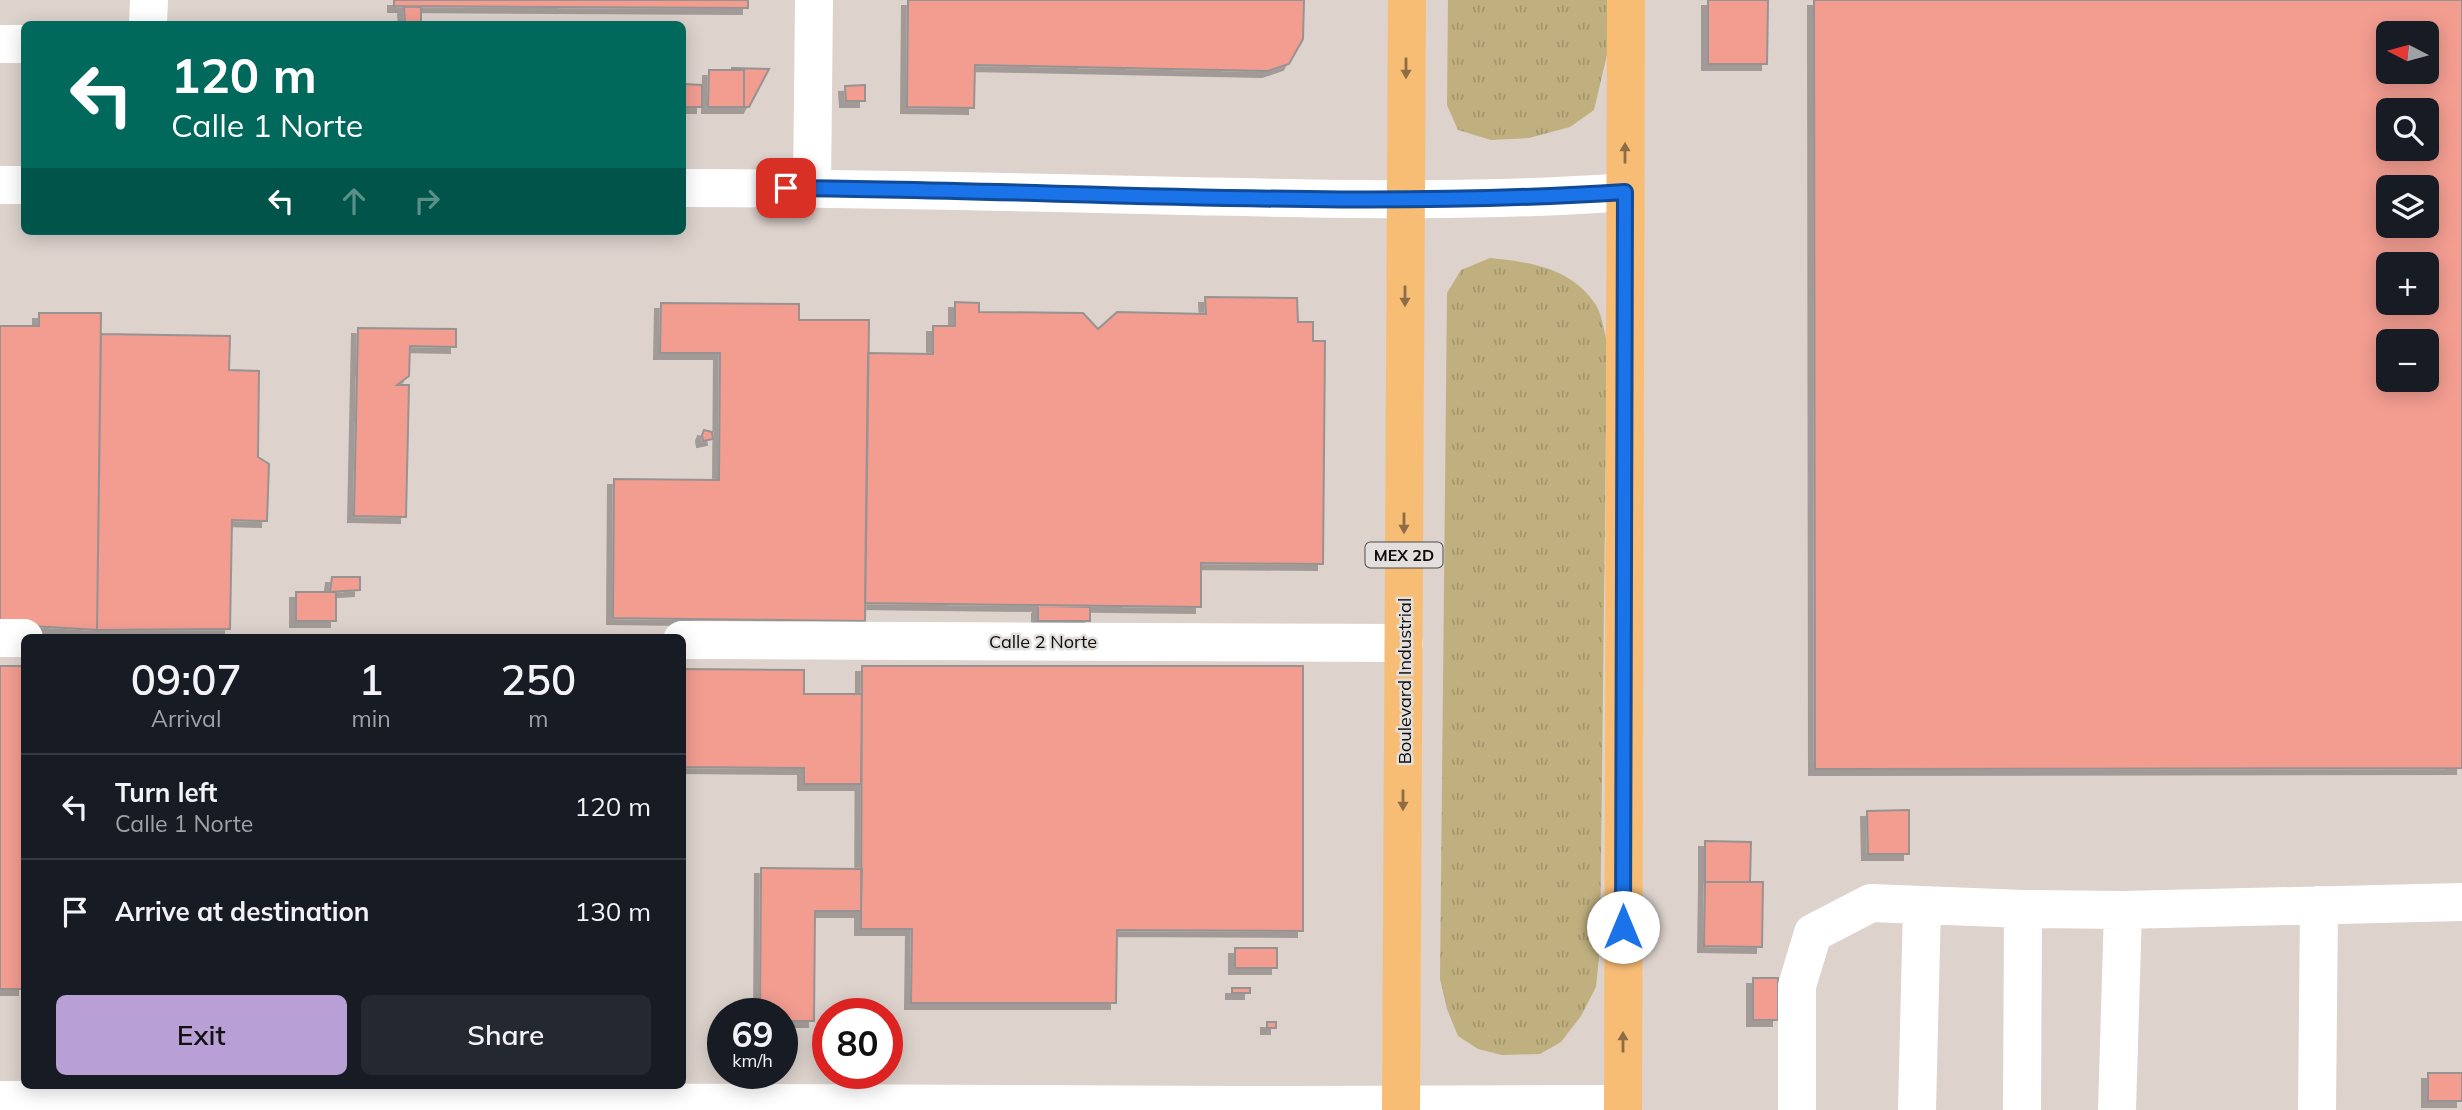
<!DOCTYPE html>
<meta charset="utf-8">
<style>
:root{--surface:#171b24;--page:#242831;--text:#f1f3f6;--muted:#9ea1a6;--line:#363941;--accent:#b89fd6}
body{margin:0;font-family:Mulish,sans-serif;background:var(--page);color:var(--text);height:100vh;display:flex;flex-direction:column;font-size:26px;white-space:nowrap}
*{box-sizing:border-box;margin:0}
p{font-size:23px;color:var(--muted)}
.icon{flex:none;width:38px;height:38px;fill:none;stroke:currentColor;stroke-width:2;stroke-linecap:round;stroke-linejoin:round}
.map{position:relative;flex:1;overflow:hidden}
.details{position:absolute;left:21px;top:634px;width:665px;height:455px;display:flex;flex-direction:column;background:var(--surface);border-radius:10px;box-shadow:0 4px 18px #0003}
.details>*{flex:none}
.hud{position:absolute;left:21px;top:21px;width:665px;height:214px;border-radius:10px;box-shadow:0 4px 18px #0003;background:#00695c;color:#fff;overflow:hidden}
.needle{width:46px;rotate:276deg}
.fabs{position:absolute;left:2376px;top:21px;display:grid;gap:14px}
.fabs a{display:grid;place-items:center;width:63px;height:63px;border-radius:10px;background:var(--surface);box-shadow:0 4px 18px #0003;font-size:35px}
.speed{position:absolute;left:707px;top:998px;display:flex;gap:14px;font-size:35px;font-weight:700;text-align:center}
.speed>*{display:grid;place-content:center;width:91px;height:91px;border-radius:50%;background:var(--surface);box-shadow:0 4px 18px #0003;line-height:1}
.speed small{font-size:18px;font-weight:400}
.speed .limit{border:10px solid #d22;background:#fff;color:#111}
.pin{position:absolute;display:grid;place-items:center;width:60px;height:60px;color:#fff;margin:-30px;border-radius:14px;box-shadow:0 4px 10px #0006}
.me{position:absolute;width:77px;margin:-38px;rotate:0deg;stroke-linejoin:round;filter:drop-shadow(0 0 5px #0008)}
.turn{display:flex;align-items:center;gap:24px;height:147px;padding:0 35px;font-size:32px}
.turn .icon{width:91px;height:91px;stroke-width:2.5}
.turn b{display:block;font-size:49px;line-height:60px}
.lanes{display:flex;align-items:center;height:66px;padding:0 35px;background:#0003;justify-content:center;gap:35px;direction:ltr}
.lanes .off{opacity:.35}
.eta{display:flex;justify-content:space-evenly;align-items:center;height:119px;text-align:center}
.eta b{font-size:42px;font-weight:600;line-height:49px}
.action{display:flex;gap:14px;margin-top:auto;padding:14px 35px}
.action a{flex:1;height:80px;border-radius:10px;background:var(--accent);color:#111;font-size:28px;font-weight:600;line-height:80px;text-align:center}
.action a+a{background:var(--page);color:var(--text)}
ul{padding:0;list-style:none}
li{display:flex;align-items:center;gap:21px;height:105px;padding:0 35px;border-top:2px solid var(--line)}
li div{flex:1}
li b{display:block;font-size:26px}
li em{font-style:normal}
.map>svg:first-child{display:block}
.built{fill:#ddd2cc;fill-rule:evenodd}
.grass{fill:url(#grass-tufts)}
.building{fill:#f39d91;stroke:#979392;stroke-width:2;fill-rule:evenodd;filter:url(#shadow)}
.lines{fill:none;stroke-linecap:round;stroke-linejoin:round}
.minor{stroke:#fff;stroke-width:38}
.highway{stroke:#f8bd75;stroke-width:38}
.oneway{fill:#8e6d45}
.route-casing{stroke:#114b97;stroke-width:18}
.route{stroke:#1a73e8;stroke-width:12}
.labels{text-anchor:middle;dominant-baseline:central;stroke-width:5;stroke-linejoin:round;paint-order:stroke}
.shield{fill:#e3dfdd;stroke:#4d4b4a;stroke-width:2}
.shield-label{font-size:16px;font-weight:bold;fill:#0d0b0b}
.street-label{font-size:18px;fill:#0d0b0b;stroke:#e3dfdd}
</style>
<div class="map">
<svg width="2462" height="1110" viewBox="0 0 2462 1110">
<defs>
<pattern id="grass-tufts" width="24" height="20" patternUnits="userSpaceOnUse" patternTransform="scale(1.75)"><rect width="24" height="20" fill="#c0b07f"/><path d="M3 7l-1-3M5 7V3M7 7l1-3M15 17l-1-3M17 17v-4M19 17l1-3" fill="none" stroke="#a4966c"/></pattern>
<filter id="shadow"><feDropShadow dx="-6" dy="6" stdDeviation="0" flood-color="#0004"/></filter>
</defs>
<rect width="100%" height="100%" fill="#e3dfdd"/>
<path class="built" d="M0,0h2462v1110h-2462zM24,24h658v207h-658zM2389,33h38v39h-38zM2389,110h38v39h-38zM2389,187h38v39h-38zM2389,264h38v39h-38zM2389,341h38v39h-38zM24,637h658v448h-658zM723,1013h59v60h-59zM828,1013h59v60h-59z"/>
<path class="grass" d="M1448,0h161v46l-15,64 -24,17 -41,11 -38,2 -33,-10 -11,-25z
M1490,258c40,4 82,10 106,47 6,10 8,26 11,37l-7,605 -4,40 -15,29 -20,26 -21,12 -38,1 -24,-6 -20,-13 -11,-27 -7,-30 7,-686 14,-23z"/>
<path class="building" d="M394,0h354v8l-354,-2z
M908,0h396l-1,39 -14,25 -21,7 -293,-6 -1,43 -67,-1z
M1708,0h60l-1,64h-59z
M1814,0h648v768l-647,1zM2389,33h38v39h-38zM2389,110h38v39h-38zM2389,187h38v39h-38zM2389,264h38v39h-38zM2389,341h38v39h-38z
M404,7h17v15l-16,1z
M732,68l37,1 -20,38h-5v-37h-12z
M709,70h35v37h-36z
M685,84l17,1v22h-17z
M865,85v16h-19l-1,-15z
M1205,297l92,1 1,24h15v19h12l-2,223 -122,-1v44l-336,-4 3,-250 65,1v-28h22v-24l24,1v9l104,1 15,16 19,-17 89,2z
M661,303l138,1v16h70l-4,301 -252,-3 1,-139 105,1 1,-127h-60z
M39,313h62l-4,317 -97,-6v-298h39z
M358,328l98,1v18l-46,-1 -1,30 -12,9h12l-3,132 -52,-1z
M101,334l129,2 -1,34 30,1 -1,86 11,7 -2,57 -35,-1 -2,109 -133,1z
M704,430l8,2 1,7 -10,2 -1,-6z
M332,577h28v13l-30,2z
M296,592h40v29h-40z
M1038,606l52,1v14h-52z
M0,666h24v323h-24z
M862,666h441v265l-186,-1 -1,73h-205l1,-74h-51z
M682,669l122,1v24h58l-1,90h-57v-16l-122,-1z
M1909,810v44h-41l-1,-43z
M1705,841l46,1 -1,40h-45z
M761,868l101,1 -1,42h-46l-1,110h-32v-8h-22z
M1705,882h58l-1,65 -58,-1z
M1235,948h42v20h-42z
M1753,978h25v42h-25z
M1232,988h18v5h-18z
M1267,1022h9v6h-9z
M2428,1073h34v28h-34z"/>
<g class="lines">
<path class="minor" d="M148,24l1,-24
M0,44h24
M0,185h24
M682,188c168,0 336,4 504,8 147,3 293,7 439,-4
M812,188l2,-188
M0,638h24
M682,640l722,3
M2123,910l339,-8
M0,1100l1245,5 378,-1
M1797,1110v-124l16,-53 58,-30 152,6 100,1 -6,200
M1917,1110l5,-205
M2022,1110l1,-201
M2317,1110l2,-205"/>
<path class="highway" d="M1401,1110l6,-1110
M1623,1110l3,-1110"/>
</g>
<defs><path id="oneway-solid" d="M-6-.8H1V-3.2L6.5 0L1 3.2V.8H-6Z" transform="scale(1.75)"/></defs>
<g class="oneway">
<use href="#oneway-solid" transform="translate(1406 68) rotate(90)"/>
<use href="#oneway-solid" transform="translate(1625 153) rotate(-90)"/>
<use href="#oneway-solid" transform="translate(1405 296) rotate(90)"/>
<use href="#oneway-solid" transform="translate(1404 523) rotate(90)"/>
<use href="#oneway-solid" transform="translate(1403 800) rotate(90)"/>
<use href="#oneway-solid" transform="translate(1623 1042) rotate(-90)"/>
</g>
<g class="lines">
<defs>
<path id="route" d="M786,188c280,2 560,22 839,4l-2,735"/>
</defs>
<use href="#route" class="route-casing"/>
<use href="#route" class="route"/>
</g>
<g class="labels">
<rect class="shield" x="1365.5" y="542.5" width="77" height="25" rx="5"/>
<g class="shield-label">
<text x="1404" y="555">MEX 2D</text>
</g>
<g class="street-label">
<text x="1043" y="641">Calle 2 Norte</text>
<text transform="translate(1404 681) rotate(-90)">Boulevard Industrial</text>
</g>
</g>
</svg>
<div class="fabs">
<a><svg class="needle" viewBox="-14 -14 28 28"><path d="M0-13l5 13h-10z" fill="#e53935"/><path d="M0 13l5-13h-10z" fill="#9ea1a6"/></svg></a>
<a><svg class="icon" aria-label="search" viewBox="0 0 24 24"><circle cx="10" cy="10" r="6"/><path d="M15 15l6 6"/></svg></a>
<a><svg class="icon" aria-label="layers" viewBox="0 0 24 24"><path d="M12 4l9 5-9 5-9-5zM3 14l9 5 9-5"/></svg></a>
<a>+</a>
<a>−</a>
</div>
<div class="speed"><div>69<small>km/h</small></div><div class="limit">80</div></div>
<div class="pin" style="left:786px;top:188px;background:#d93025"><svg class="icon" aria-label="arrive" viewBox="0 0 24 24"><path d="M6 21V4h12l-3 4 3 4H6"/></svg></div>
<svg class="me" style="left:1623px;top:927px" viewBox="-20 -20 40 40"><circle r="19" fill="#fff"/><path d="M0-13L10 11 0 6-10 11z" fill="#1a73e8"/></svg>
<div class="hud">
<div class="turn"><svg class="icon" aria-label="left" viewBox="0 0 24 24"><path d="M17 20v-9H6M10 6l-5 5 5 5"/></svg><div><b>120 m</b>Calle 1 Norte</div></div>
<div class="lanes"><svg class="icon" aria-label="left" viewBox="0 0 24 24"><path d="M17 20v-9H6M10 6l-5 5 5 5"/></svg><svg class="icon off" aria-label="ahead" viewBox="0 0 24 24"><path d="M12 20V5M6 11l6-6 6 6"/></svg><svg class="icon off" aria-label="right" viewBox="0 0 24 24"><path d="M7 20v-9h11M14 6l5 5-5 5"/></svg></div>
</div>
<section class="details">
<div class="eta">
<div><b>09:07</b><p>Arrival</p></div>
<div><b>1</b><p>min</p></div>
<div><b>250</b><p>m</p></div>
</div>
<ul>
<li><svg class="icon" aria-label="left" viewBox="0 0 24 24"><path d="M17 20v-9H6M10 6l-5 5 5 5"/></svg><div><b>Turn left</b><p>Calle 1 Norte</p></div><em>120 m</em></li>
<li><svg class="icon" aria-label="arrive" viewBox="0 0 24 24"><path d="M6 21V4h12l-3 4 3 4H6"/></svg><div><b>Arrive at destination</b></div><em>130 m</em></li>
</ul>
<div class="action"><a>Exit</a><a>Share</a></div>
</section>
</div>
